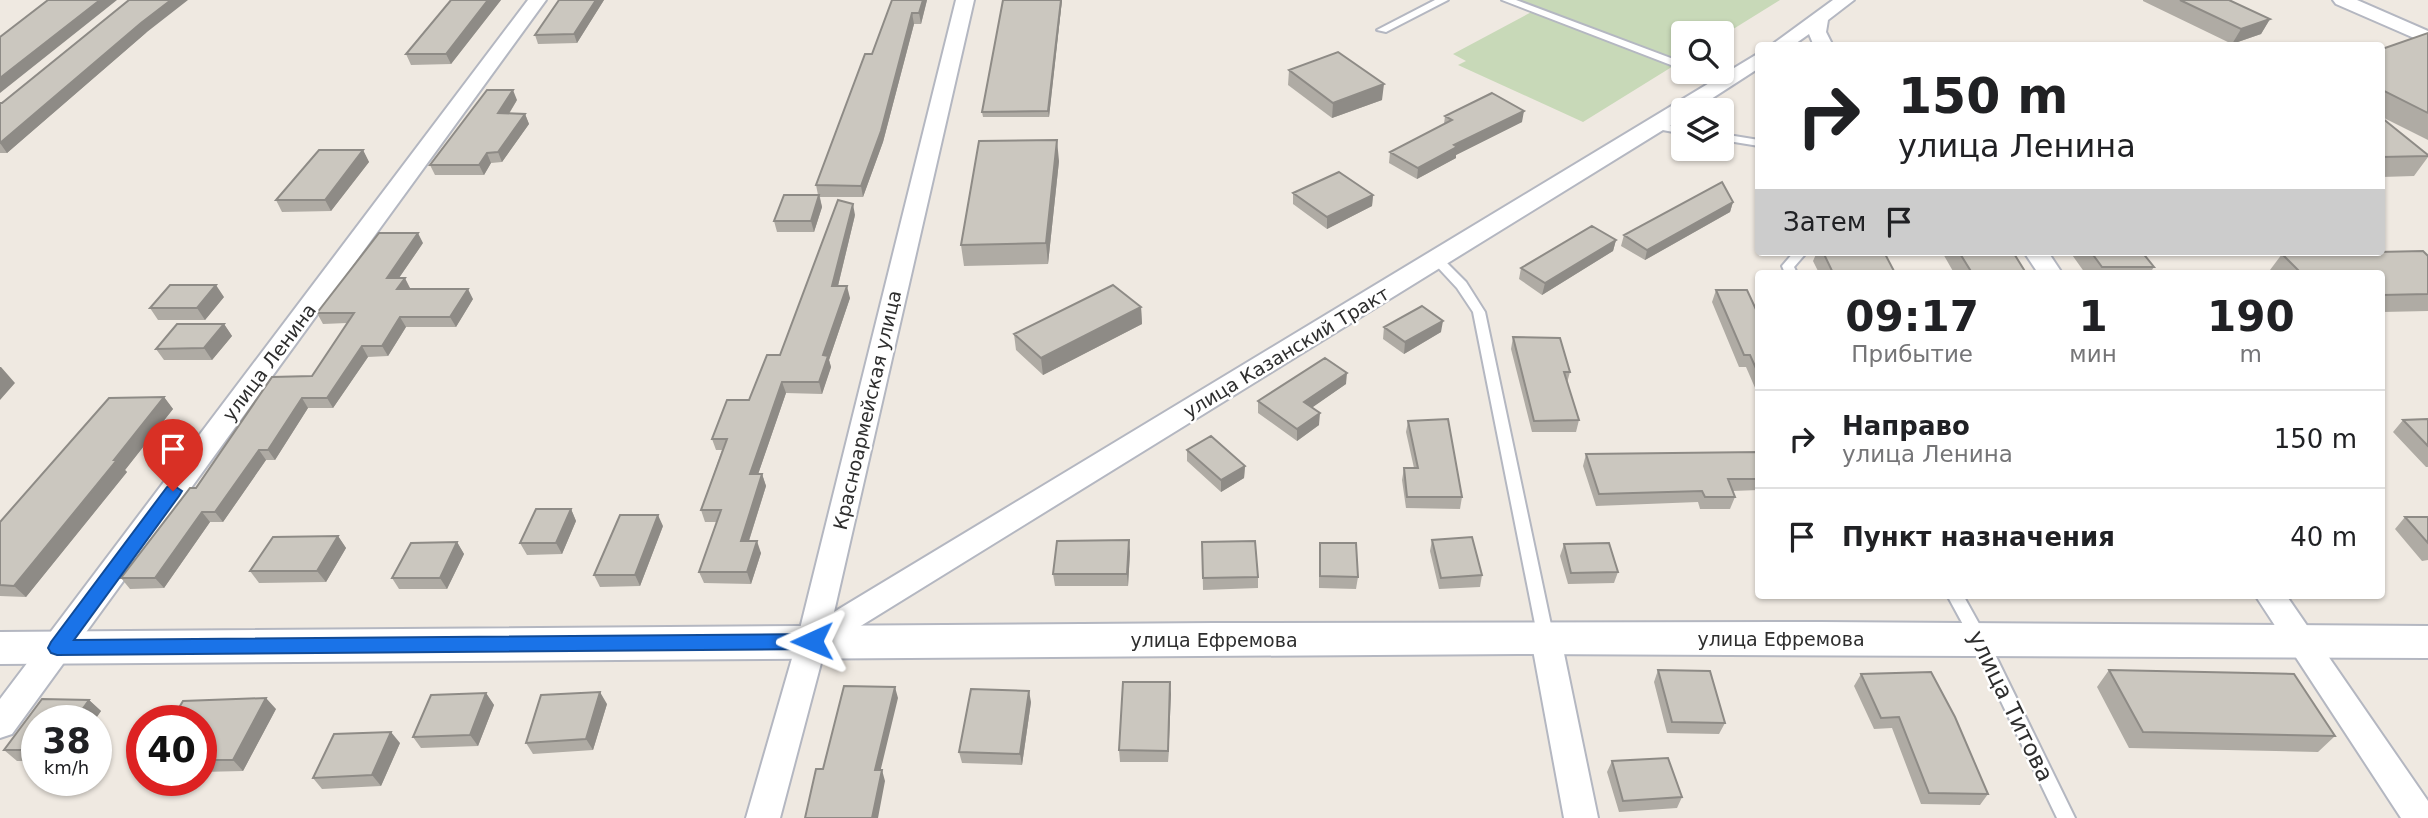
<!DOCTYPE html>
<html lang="ru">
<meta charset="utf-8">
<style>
:root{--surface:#fff;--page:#f6f6f6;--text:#202124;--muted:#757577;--line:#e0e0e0}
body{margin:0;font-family:"DejaVu Sans",sans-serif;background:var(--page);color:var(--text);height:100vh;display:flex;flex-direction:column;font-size:26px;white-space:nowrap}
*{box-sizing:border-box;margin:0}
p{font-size:23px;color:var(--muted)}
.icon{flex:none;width:38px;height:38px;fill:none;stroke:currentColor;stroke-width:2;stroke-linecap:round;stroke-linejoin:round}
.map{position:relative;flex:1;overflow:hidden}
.drawer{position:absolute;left:1755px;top:270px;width:630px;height:329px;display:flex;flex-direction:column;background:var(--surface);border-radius:7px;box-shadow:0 2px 5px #0004}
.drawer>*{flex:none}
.guide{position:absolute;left:1755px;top:42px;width:630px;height:214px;border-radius:7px;box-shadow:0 2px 5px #0004;background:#fff;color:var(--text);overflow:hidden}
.buttons{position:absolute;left:1671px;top:21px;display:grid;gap:14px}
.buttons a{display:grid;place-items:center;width:63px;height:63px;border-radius:7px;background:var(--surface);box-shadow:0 2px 5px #0004;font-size:35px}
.speed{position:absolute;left:21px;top:705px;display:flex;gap:14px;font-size:35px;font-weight:700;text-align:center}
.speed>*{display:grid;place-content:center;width:91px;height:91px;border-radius:50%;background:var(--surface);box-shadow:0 2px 5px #0004;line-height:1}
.speed small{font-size:18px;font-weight:400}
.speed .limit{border:10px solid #d22;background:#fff;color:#111}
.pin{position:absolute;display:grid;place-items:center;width:60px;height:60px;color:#fff;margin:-72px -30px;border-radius:50% 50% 50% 0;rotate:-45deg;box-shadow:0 0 7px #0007}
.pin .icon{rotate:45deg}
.me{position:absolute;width:77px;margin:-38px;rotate:269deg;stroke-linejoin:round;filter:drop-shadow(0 0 5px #0008)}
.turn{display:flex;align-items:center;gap:24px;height:147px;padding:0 28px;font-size:32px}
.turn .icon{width:91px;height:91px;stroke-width:2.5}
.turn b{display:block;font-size:49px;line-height:60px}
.then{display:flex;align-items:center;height:66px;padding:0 28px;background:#0003;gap:14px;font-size:26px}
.eta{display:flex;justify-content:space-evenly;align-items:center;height:119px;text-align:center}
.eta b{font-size:42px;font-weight:700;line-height:49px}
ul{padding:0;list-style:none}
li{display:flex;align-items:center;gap:21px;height:98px;padding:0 28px;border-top:2px solid var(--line)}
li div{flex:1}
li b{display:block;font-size:26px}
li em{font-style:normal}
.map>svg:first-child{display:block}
.cemetery{fill:#c8d9b8}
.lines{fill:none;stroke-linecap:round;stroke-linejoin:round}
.service-casing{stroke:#b4b7c1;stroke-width:4}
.minor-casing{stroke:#b4b7c1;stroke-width:4}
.tertiary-casing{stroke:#b4b7c1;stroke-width:4}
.service{fill:#fff;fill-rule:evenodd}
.minor{fill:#fff;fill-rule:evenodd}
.tertiary{fill:#fff;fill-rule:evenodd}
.wall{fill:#afaba4}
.shaded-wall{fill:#8e8b86}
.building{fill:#cbc7bf;stroke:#8e8b86;stroke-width:2}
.route{fill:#1a73e8;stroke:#114b97;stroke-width:2}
.labels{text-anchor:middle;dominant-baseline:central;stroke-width:5;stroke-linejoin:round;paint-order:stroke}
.street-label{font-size:19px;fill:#2e2e2e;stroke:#fff}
.near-street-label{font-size:23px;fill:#2e2e2e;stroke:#fff}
</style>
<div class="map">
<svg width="2428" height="818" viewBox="0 0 2428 818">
<rect width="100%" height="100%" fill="#efe9e1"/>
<path class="cemetery" d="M1515,0h265l-58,36v-3h-38l-1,27 -100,62 -125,-57 8,-4 -13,-7 84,-45z"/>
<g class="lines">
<defs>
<path id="service" d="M1435,0h13l-62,32 -9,-2z
M1502,0h14l168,63v7z
M1691,72h14l24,10 -1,2h-8z
M1656,123l28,5v6l-32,-6v-4z
M1722,134l37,6v6l-37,-6z
M1794,252h13l-13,15 3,6h-12l-3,-7z
M1437,256l4,1 25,25 19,30 69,327 -2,5 -6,2 -6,-2 -2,-5 -65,-327 -16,-24 -26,-28z
M1947,595h16l24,43 88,180h-18l-85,-177z"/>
<path id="minor" d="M528,0h18l-534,734 -12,4v-39z
M956,0h18l-140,612 925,-559v15l-65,42h-10v7l-21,13 -838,518 -45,170h-34l51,-177z
M1833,0h21l-26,20 -2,12 7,14h-19l-5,-12 -17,12h-22z
M2333,0h24l71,31v13l-92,-40z
M2024,252h24l14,21h-24z
M2255,595h31l142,206v17h-27z
M1546,626l11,4 4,9 37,179h-34l-33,-179 4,-9z"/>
<path id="tertiary" d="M1821,622l607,4v32l-910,-4 -1518,10v-32l1214,-9z"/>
</defs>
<use href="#service" class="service-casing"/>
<use href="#minor" class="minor-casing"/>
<use href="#tertiary" class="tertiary-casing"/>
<use href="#service" class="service"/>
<use href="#minor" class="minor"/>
<use href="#tertiary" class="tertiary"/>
</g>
<path class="wall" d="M451,0h50l-50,64 -40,1 -5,-11z
M559,0h45l-27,43 -39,1 -3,-9z
M892,0h35l-6,24h-7l-31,118 -20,55h-43l2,10 -8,25h-37l-3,-11 44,-26 -2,-10 56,-131z
M1062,0l-13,117h-66l-1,-5z
M2143,0h86l41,19 -9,15 -29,10 -89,-43z
M147,32l-140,121h-7v-50z
M2428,33v107l-46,-23v-68z
M1289,70l93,30 -50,18 -44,-33z
M517,100l-8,14h16l4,10 -27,38 -11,1 -7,12h-49l-5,-10z
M1445,116l77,6 -66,33v3l-39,21 -28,-16 1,-11 54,-28z
M2382,118l46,37v2l-14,19 -32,1z
M363,150l6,12 -38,49 -49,1 -6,-12z
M1059,161l-11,103 -84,2 -3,-21z
M1293,193l80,2 -1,11 -45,23 -34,-25z
M1733,202l-3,10 -85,48 -24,-14 3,-11z
M855,215l-17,71 12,12 -21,62 2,7 -9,27 -36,-1 -28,81h4l4,12 -17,55 12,12 -10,31 -47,-1 -5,-11 18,-50h-12l-4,-12 21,-60h-6l-4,-11 37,-39 31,-45z
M1616,240l-3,11 -71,44 -23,-16 2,-11z
M423,243l-24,35 11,10 -1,1 64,10 -17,28h-50l-18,29 -20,1 -35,51h-25l-33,52h-9l-43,62h-13l-46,66 -34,1 -9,-11 75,-90 116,-112 35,-53 -24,1 -6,-11z
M1817,252h67l11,21h-76l-6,-12z
M1942,252h71l13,21h-72z
M2070,252h72l12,15 -4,6h-65z
M2282,254l146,2v55l-46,1v-39h-109l-3,-3z
M1716,290l43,26v81l-13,-30h-7l-27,-65z
M224,297l-19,23h-47l-8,-12z
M1141,307l1,17 -99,51 -27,-25 -2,-16z
M224,324l8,12 -20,24h-48l-8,-11z
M1384,327l57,5 -37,22 -21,-15z
M1513,337l57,35 -3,11 12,37 -3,12h-44l-21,-83z
M1346,384l-34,23 7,18 -22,16 -39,-28v-12z
M164,397l9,12 -48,61 2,2 -101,125 -26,-1v-74z
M2428,419v48h-2l-33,-35 10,-12z
M1408,421l54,76 -2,12 -54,-1 -4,-28 2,-12h10l-8,-36z
M1187,450l58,16 -1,12 -23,14 -34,-31z
M1759,452v38l-27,1 3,6 -5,12h-30l-2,-7 -102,4 -13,-40 3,-12z
M571,509l5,12 -14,33 -35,1 -7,-12z
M2405,517h23v43l-6,1 -27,-32z
M663,526l-23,60 -40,1 -6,-12z
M338,536l8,12 -20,34 -67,1 -9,-12z
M1432,540l50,35 -2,12 -41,2 -9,-38z
M457,542l7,12 -17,35h-48l-7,-11z
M1202,542l56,35v11l-55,2z
M1320,543l38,34 -2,12 -37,-1v-34z
M1564,544l54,28 -4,11 -46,1 -8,-28z
M1130,552l-2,34h-73l-2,-12z
M1658,670l67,53 -6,11 -52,-1 -13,-51z
M2109,670l226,66 -17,16 -189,-4 -32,-61z
M1861,674l127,120 -8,11 -59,-1 -29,-76 -18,1 -20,-43z
M1170,682l-2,80h-48l-1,-12z
M486,693l8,12 -16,41 -57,2 -8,-11z
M42,699l47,1 12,11 -7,10h-57v40h-20l-13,-11z
M1031,702l-9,63 -60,-2 -3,-11z
M607,704l-14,46 -60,4 -7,-11z
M276,709l-33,62 -42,1v-51z
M400,743l-19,43 -59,3 -9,-11z
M1612,761l70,36 -5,11 -58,4 -12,-40z"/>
<path class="shaded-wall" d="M100,0h17l-117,93v-15z
M171,0h17l-41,32 -140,121 -7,-10 141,-120z
M488,0h13l-50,64 -5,-10z
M596,0h8l-27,43 -3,-9z
M923,0h4l-6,24 -2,-11z
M1061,0h1l-13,117 -1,-6z
M912,13l2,11 -31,118 -20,55 -2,-11z
M2270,19l-9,15 -29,10 9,-15z
M1384,84l-2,16 -50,18 1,-15z
M513,90l4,10 -14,23 -5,-10z
M1524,111l-2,11 -66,33v3l-39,21 1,-11 36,-23z
M525,114l4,10 -27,38 -4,-10z
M1057,140l2,21 -11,103 -2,-21z
M363,150l6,12 -38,49 -6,-11z
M487,153l4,10 -7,12 -5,-10z
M819,195l3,12 -8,25 -3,-11z
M1373,195l-1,11 -45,23v-12z
M1733,202l-3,10 -85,48 2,-10z
M853,204l2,11 -20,83 -3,-12z
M418,233l5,10 -31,45 -5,-10z
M1616,240l-3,11 -71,44 3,-12z
M405,278l5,10 -7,11 -6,-10z
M216,285l8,12 -19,23 -8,-12z
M847,286l3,12 -21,62 2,7 -9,27 -3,-12 4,-27z
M468,289l5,10 -17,28 -6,-10z
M1141,307l1,17 -99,51 -2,-17z
M400,317l6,10 -18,29 -6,-10z
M1443,321l-2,11 -37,22 1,-12z
M224,324l8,12 -20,24 -8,-12z
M362,346l6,11 -35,51 -6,-10z
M0,367h1l14,16 -15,17z
M1347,373l-1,11 -43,30 1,-12z
M782,382l4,11 -32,93 -4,-12z
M164,397l9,12 -48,61 2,2 -101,125 -12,-11z
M302,398l6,10 -33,52 -7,-10z
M1320,413l-1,12 -22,16v-12z
M259,450l7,10 -43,62 -8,-10z
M1245,466l-1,12 -23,14v-12z
M762,474l4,12 -21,67 -4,-12z
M571,509l5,12 -14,33 -6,-11z
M202,512l8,10 -46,66 -9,-10z
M658,515l5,11 -23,60 -5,-11z
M338,536l8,12 -20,34 -9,-11z
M1129,540l1,12 -2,34 -1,-12z
M757,541l4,12 -10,31 -4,-12z
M457,542l7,12 -17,35 -7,-11z
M1170,682l1,12 -3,68v-11z
M895,687l3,11 -20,83 -3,-11z
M1029,691l2,11 -9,63 -2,-11z
M600,692l7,12 -14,46 -7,-11z
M486,693l8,12 -16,41 -8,-11z
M266,698l10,11 -33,62 -10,-11z
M89,700l12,11 -7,10h-20z
M391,732l9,11 -19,43 -9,-11z
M882,770l3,11 -7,37h-6z"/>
<path class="building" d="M48,0h52l-100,78v-41z
M129,0h42l-30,23 -141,120v-40h2z
M451,0h37l-42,54h-40z
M559,0h37l-22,34 -39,1z
M892,0h31l-4,13h-7l-31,118 -20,55 -45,-1 49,-131h7z
M1003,0h58l-13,111 -66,1z
M2180,0h49l41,19 -29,10z
M2428,33v80l-46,-23v-41z
M1338,52l46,32 -51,19 -44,-33z
M487,90h26l-15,23 27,1 -27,38 -11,1 -8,12h-49z
M1492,93l32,18 -70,34 3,2 -39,21 -28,-16 62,-32 -7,-4z
M2382,118l46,37v1l-46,1z
M1057,140l-11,103 -85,2 18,-104z
M319,150h44l-38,50h-49z
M1339,172l34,23 -46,22 -34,-24z
M1722,182l11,20 -86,48 -23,-15z
M784,195h35l-8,26h-37z
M838,200l15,4 -21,82h15l-24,69 5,1 -9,26h-37l-32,92h12l-21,67h16l-10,31h-48l22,-62h-20l26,-71h-15l15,-39h22l18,-45h13z
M1592,226l24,14 -71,43 -24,-15z
M379,233h39l-31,45h18l-8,11h71l-18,28h-50l-18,29h-20l-35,52h-25l-34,52h-9l-44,62h-13l-47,66h-34l69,-90h6l76,-111 40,-1 42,-63h-37z
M2423,251l5,5v38l-46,1v-22h-81l-19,-19z
M1823,252h61l11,21h-62z
M1959,252h54l13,21h-54z
M2091,252h51l12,15h-52z
M170,285h46l-19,23h-47z
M1113,285l28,22 -100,51 -27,-24z
M1716,290h31l12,26v59l-9,-20h-6z
M1422,306l21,15 -38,21 -21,-15z
M177,324h47l-20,24 -48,1z
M1513,337l47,1 10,34h-6l15,48 -45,1z
M1325,358l22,15 -43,29 16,11 -23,16 -39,-28z
M164,397l-50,63h3l-103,126 -14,-1v-63l109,-124z
M1448,419l14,78h-55l-3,-29h14l-10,-47z
M2428,419v27l-25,-26z
M1211,436l34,30 -24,14 -34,-30z
M1759,452v27h-31l7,18h-30l-3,-6 -103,3 -13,-40z
M536,509h35l-15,34h-36z
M620,515h38l-23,60h-41z
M2405,517h23v26z
M338,536l-21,35h-67l23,-34z
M1472,537l10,38 -41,3 -9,-38z
M1129,540l-2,34h-74l4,-33z
M1255,541l3,36 -55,1 -1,-36z
M457,542l-17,36h-48l19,-35z
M1320,543h36l2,34 -38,-1z
M1609,543l9,29 -47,1 -7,-29z
M1658,670l52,1 15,52 -53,-1z
M2109,670l185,4 41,62 -192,-4z
M1931,672l24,45 33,77 -59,-1 -30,-76 -18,1 -20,-44z
M1123,682h47l-2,69 -49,-1z
M844,686l51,1 -20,83h7l-10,48h-67l11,-49h7z
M971,689l58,2 -9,63 -61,-2z
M600,692l-14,47 -60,4 15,-48z
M486,693l-16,42 -57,2 18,-42z
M266,698l-33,62h-32v-39h-30l12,-20z
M42,699l47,1 -15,21h-37v29h-33z
M391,732l-19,43 -59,3 21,-44z
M1668,758l14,39 -59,4 -11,-40z"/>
<path class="route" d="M173,485l9,6 -3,5 -105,144 738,-6 7,2 2,5 -2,6 -7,2 -755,6 -6,-2 -3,-5 3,-6 116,-155z"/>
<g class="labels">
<g class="street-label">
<text transform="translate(1286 352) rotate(-31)">улица Казанский Тракт</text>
<text transform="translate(269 362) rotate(-53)">улица Ленина</text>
<text transform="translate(867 410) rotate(-77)">Красноармейская улица</text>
<text x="1781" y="639">улица Ефремова</text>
<text x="1214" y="640">улица Ефремова</text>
</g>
<g class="near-street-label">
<text transform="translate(2011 706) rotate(64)">улица Титова</text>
</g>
</g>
</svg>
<div class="buttons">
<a><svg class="icon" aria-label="search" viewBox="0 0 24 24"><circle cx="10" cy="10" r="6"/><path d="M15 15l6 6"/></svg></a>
<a><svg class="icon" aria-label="layers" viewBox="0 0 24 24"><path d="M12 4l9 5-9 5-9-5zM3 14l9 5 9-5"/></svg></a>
</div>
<div class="speed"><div>38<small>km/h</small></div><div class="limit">40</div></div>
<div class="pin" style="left:173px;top:491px;background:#d93025"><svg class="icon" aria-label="arrive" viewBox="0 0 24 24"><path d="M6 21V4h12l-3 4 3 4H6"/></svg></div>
<svg class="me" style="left:812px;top:641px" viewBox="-20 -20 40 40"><path d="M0-17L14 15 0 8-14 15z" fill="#1a73e8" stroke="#fff" stroke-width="4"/></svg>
<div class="guide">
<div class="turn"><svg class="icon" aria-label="right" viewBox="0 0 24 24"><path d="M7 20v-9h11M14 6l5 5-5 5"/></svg><div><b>150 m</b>улица Ленина</div></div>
<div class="then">Затем<svg class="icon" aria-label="arrive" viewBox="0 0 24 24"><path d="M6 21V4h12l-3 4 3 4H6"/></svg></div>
</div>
<section class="drawer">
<div class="eta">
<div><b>09:17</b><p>Прибытие</p></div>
<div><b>1</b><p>мин</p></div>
<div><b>190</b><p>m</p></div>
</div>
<ul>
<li><svg class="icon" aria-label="right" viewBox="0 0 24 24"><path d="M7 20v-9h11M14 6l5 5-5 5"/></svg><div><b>Направо</b><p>улица Ленина</p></div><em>150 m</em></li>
<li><svg class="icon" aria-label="arrive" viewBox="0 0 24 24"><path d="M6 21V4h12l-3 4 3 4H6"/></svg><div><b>Пункт назначения</b></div><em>40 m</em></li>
</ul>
</section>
</div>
